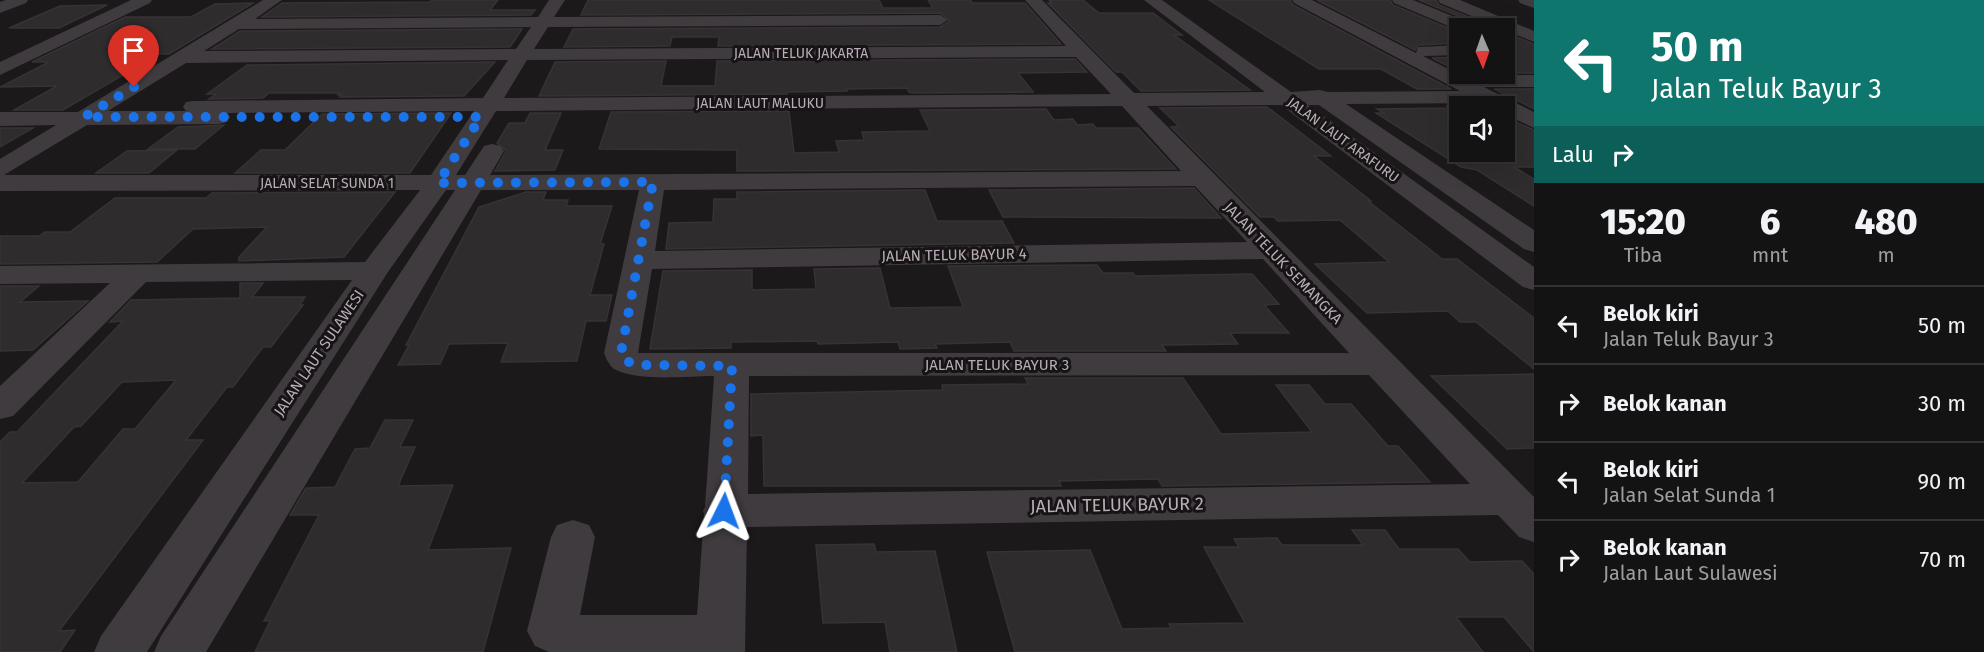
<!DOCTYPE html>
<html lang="id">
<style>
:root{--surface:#141314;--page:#1d1c1d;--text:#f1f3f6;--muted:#9d9ea0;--line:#333234}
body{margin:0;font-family:"Fira Sans",sans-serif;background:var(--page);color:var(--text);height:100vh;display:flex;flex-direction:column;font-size:22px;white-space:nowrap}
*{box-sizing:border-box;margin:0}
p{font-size:20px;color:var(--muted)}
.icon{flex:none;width:33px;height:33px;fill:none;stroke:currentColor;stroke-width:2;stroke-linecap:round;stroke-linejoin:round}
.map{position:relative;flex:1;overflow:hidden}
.drawer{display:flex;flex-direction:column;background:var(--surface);width:450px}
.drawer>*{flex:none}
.top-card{background:#0f766e;color:#fff;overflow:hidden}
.needle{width:39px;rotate:178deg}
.controls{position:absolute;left:1449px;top:18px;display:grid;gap:12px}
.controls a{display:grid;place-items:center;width:66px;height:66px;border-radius:0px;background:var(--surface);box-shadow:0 6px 24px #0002,0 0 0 2px var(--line);font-size:30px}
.pin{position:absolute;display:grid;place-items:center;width:51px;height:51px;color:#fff;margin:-62px -26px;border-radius:50% 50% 50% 0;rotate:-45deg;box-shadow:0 0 6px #0007}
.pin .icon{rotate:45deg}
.me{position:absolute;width:66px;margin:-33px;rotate:3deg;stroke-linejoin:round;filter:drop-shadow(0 0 4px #0008)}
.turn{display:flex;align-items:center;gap:21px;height:126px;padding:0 18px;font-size:27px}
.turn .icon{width:78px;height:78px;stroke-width:2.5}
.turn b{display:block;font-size:42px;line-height:51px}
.then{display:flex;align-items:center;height:57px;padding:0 18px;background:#0003;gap:12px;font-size:22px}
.eta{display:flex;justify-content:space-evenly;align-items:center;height:102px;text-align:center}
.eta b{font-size:36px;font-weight:800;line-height:42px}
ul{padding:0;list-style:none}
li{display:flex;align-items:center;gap:18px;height:78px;padding:0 18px;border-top:2px solid var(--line)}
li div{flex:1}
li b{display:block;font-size:22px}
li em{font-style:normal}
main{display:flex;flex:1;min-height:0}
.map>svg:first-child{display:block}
.building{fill:#2f2c2e;stroke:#373335;stroke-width:1.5;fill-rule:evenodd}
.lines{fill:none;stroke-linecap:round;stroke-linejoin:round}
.minor{fill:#403b3e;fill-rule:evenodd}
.route{stroke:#1a73e8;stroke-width:10;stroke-dasharray:0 18}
.labels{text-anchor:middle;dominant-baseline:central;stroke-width:6;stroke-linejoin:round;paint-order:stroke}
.far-street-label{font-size:14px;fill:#b9adb7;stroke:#161415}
.street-label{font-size:15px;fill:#b9adb7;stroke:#161415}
.near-street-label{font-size:18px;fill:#b9adb7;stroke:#161415}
</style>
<main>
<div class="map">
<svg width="1534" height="652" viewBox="0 0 1534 652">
<rect width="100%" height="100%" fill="#1b191a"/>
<path class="building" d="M432,0h66l-8,10h45l-4,5 -269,2 20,-14 148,-1z
M588,0h291l4,8h50l-5,-8h42l3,3h52l36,41 -343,2 1,-9h-47l-2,9 -106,1 9,-18 367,-2 10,-6 -10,-8 -359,2z
M1049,0h34l16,13h54l29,22h-8l76,55 -109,1 -19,-19h-6l-68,-69h4z
M1209,0h81l3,5 158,84h-34l-36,-20h-62z
M1317,0h73l3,5 67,28v10l-42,2 -3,5z
M1419,0h17l3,5 57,23h-19l-4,-6z
M253,3l-84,51h-10l-96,56h-49l43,-24 -57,1 49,-25h-17l93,-45h66l24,-13z
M107,5l-48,23h-50l51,-22z
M522,29l-12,18 -298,2 28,-18z
M1504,32l30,12v29h-30z
M1460,57v15l-28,-14z
M1075,59l12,13 -69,1 15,19 -120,1 -4,-1 -2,-4 -61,1 1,2 -60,1v2l-248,2 16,-34 111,-1 -5,25h54l2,-25z
M495,62l-31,34 -124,1 2,-2h-4l2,-2h-71l-6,5 -54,1 7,-5h-9l40,-29z
M1494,89h40v20z
M1460,105v47h44v-35l30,13v37h-20l20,12v27l-57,-36 -16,-3 -85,-54h8l-7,-4 74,-1 -5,-2z
M1267,107l64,49h-17l57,45h-3l74,58h15l77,59v51l-58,-47h-16l-12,-11 -81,2 -52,-49 74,-2 -49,-42 -62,1 -4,-4h-14l-89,-90 8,-1 -19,-18z
M1046,109l8,11 19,-1 4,6 16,-1 3,4h42l38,41 -439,2v-21l-138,-1 12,-37 178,-1 5,42 45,-1 -3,-11 28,-1 -2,-8 68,-1 -10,-21z
M451,113l-41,60h-175l26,-23h24l37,-36z
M530,113h31l-16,37h18l-8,20 -60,1 11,-20 -9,-8 12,-20h16z
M224,125l-29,24h-47l30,-22z
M0,128h33l-33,19z
M177,150l-28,23h-53l31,-22z
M1194,188l27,30 -218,-1 -14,-27z
M925,190l12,31h65l12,22 -348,6 3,-26 44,-1 1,-23h23v-7z
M395,192l-51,65 -105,4v-4l28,-30 -74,2 -36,33 -157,2v-28h39l6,-4h25l45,-34h91l6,-5z
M526,192h20l-3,8h25l-2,6h46l-12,38h4l-14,51h22l-6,26h-20l-9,40 -76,1 7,-19 -59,1 -9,20 -42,1 11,-20h-3l73,-138z
M1097,265l6,8h30l2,3 117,-2 27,30 -15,1 25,28h-59l8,11 -76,1 4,6h-152l-4,-9 -75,2 2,4 -37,1 -2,-7 -80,2 -1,-3 -86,1v6l-81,1 13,-78 89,-1v20l64,-1 -2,-20 66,-1 10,40 73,-1 -15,-41z
M240,283h23l-11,14h53l-5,8h3l-32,42h-8l-30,40h-6l-41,53h17l-144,191 16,-1 -15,22h-60v-210l10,-10h7l106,-111 -13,1 21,-22 109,-2zM176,380l-41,49h-12l-45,53 -56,1 52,-56 7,-1 41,-44z
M0,286h39l-19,16 68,-1 -55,49 -33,1z
M1534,374v74l-27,1 -76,-73z
M1025,378h158l38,56 91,-2 -36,-47h33l16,19h26l37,42h10l32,36 -268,4 -4,-7 -99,2 2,5h-297l-1,-51 -12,1v-42l192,-4 -1,-5 86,-1z
M385,420h28l-13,27h15l-17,39 55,-1 -25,65 83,-2 -28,104h-228l15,-31h-6l55,-106h-29l16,-27 29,-1 20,-38 15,-1z
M1352,530h33l14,19h59l12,13 52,-1 12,13v78l-30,-35h-48l27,35h-468l-28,-100 103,-2 32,79 49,-1 -2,-4 76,-1 -41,-76h35l-5,-8 43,-1 5,7h81z
M874,544l2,8 59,-1 22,101h-67l-5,-30 -62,1 -7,-78z"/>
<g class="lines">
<path class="minor" d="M6,0h22l-2,3 -26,10v-11z
M131,0h21l-2,3 -150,72v-13z
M263,0h19l-27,19 283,-2 11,-17h16l-11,17 386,-2 8,5 -8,5 -392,2 -14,22 532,-3 -41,-46h17l92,93 131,-1 -121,-92h18l129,92 29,-2 8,2 132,-1 -166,-88 -2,-3h20l104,53 2,-6 42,-2v10l-37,1 37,19h74v12h-50l50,25v16l-30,-14v-8h-14l-6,-3 -138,1 188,126v22l-10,-3 -205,-144h-11l226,162v23l-11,-3 -242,-182 -134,1 387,391v45l-15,-5 -21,-22 -751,12 -2,125h-196l-14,-6 -8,-15 24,-94 6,-12 16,-5 16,5 6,12 -15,78h117l7,-101 -1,-3 2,-4 9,-131c-28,0 -76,6 -100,-7 -5,-4 -8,-10 -10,-16l35,-163h-158l-275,462h-52l7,-16 294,-446h-9l-58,82 -241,380h-53l7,-16 251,-356 -206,2 -133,134 -13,3v-33l110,-103 -110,1v-18l365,-4 55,-72 -420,1v-32l56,-34 -56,1v-14h78zM531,27l-15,22 -312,2 35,-22zM1076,57l35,37 -607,4 23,-38zM508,60l-25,38 -289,3 -8,1 -3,5 3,4h-78l78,-48zM1122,106l59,65 -691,4 14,-24 -4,-5 -8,-2 -8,2 -19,29h-9l40,-64zM474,111l-43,64h-427l83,-50 132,-1 8,-2 3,-5 -3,-4zM1195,186l52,56 -592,9 9,-61zM1263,259l86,94h-711l14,-84zM1369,375l101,109 -722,10 1,-118z
M1392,0h21l59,24 3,4h-15v3l-66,-28z
M1438,0h22l74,31v11l-94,-39z
M1518,0h16v8l-14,-5z"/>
</g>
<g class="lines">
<path class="route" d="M134,87l-50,30h397l-43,66 215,-1 -32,171 3,7 13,5 95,1 -8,145"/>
</g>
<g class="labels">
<g class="far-street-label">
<text x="801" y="53">JALAN TELUK JAKARTA</text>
<text x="760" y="103">JALAN LAUT MALUKU</text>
<text transform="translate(1343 140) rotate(36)">JALAN LAUT ARAFURU</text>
<text x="327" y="183">JALAN SELAT SUNDA 1</text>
</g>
<g class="street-label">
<text transform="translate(954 255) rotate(-1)">JALAN TELUK BAYUR 4</text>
<text transform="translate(1283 263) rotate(46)">JALAN TELUK SEMANGKA</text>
<text transform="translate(319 353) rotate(-56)">JALAN LAUT SULAWESI</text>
<text x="997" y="365">JALAN TELUK BAYUR 3</text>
</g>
<g class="near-street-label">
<text transform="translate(1117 505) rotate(-1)">JALAN TELUK BAYUR 2</text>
</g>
</g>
</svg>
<div class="controls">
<a><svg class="needle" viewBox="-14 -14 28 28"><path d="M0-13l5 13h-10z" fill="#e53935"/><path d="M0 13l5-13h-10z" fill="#9d9ea0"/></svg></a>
<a><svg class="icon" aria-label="sound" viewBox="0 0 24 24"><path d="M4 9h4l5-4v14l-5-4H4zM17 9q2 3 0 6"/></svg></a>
</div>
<div class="pin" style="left:134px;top:87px;background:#d93025"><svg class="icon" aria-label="arrive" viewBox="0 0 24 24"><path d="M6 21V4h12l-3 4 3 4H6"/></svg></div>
<svg class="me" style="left:724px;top:511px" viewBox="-20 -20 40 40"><path d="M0-17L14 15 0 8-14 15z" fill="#1a73e8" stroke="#fff" stroke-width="4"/></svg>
</div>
<section class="drawer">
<div class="top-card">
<div class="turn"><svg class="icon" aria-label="left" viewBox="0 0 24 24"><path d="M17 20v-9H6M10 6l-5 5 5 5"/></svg><div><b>50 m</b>Jalan Teluk Bayur 3</div></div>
<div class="then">Lalu<svg class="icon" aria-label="right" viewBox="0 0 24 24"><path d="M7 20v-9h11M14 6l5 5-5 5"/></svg></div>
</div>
<div class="eta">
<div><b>15:20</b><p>Tiba</p></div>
<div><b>6</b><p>mnt</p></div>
<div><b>480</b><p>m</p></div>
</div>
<ul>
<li><svg class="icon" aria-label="left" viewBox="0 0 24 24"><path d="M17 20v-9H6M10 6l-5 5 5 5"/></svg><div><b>Belok kiri</b><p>Jalan Teluk Bayur 3</p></div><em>50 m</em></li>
<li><svg class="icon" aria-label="right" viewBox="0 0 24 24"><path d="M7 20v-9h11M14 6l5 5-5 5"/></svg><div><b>Belok kanan</b></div><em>30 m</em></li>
<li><svg class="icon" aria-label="left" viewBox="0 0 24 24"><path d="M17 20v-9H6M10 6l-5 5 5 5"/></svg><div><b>Belok kiri</b><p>Jalan Selat Sunda 1</p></div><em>90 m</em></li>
<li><svg class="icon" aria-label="right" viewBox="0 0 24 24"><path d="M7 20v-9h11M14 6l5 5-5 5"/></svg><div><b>Belok kanan</b><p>Jalan Laut Sulawesi</p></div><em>70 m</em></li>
</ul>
</section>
</main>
